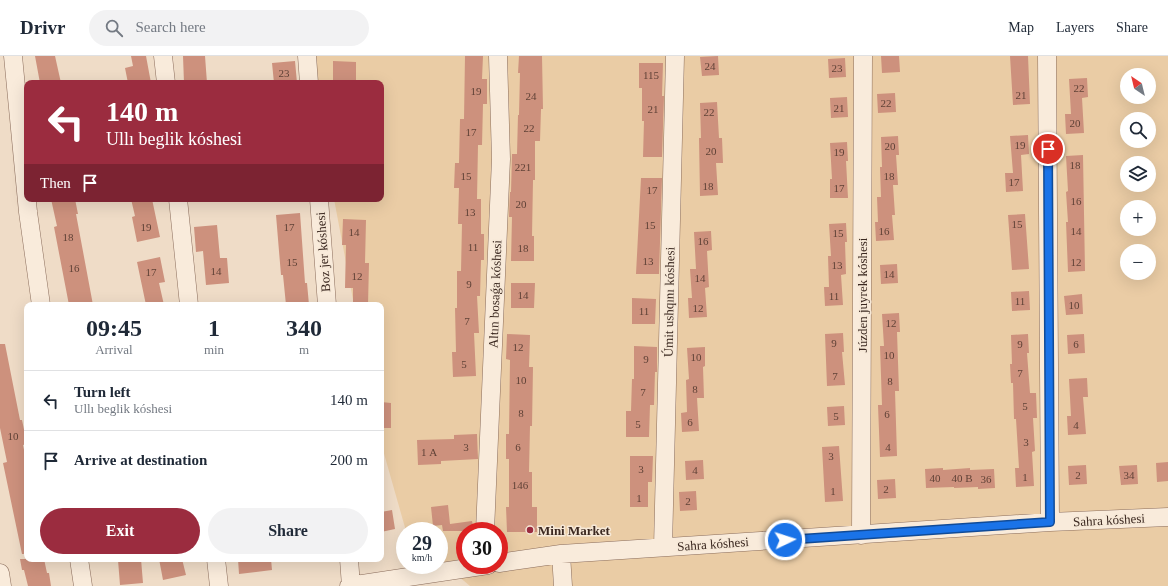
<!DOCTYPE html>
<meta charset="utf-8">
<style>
:root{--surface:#fff;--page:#f2f2f3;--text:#1f2937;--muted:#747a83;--line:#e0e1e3;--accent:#9b2c3f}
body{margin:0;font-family:Georgia,serif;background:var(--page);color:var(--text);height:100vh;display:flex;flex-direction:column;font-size:15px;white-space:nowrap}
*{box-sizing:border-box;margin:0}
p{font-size:13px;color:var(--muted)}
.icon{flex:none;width:22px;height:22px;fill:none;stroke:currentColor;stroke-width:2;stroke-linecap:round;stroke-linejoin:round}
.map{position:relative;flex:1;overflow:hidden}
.details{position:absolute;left:24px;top:246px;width:360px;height:260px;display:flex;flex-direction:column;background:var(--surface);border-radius:8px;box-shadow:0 4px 16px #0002}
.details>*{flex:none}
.banner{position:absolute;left:24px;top:24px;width:360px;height:122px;border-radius:8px;box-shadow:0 4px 16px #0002;background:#9b2c3f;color:#fff;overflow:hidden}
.needle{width:26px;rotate:325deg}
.buttons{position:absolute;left:1120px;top:12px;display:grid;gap:8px}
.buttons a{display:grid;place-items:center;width:36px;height:36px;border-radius:50%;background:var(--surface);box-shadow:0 4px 16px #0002;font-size:20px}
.speed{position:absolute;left:396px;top:466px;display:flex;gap:8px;font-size:20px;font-weight:700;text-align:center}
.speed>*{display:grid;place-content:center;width:52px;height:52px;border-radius:50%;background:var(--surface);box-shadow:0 4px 16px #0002;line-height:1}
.speed small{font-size:10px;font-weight:400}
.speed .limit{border:6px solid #d22;background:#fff;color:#111}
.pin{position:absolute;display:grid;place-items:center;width:34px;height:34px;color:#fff;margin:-17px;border:2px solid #fff;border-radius:50%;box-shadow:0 1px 4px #0007}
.me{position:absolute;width:44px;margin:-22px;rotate:86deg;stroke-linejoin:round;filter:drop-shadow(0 0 3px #0008)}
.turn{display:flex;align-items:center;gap:14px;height:84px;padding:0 16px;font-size:18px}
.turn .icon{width:52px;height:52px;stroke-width:2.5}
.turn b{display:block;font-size:28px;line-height:34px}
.then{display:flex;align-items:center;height:38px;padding:0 16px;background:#0003;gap:8px;font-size:15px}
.eta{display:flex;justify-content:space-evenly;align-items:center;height:68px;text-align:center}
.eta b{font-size:24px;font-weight:700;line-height:28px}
.cta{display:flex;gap:8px;margin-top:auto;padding:8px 16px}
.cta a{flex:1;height:46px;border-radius:24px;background:var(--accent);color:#fff;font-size:16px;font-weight:700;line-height:46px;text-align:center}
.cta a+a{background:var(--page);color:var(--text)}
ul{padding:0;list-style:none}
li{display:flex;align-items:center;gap:12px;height:60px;padding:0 16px;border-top:1px solid var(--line)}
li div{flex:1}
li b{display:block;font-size:15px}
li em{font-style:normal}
header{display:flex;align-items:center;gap:24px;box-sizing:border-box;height:56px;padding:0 20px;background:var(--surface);border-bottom:1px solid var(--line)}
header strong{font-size:19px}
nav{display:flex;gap:22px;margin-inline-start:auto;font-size:14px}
.search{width:280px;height:36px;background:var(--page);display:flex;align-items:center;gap:10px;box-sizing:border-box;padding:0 14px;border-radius:22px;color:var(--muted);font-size:15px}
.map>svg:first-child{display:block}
.sand{fill:#eacca5;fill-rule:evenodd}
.building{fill:#cd917d}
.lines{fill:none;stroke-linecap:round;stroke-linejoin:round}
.minor-casing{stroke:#8b6d5c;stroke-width:19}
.minor{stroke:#f9ebdb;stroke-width:18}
.route-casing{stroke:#114b97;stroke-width:10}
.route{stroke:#1a73e8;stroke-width:7}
.poi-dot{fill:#9b2c3f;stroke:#f6e8d7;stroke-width:1.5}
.labels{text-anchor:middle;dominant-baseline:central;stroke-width:3;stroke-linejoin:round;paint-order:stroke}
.number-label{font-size:11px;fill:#604237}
.street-label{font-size:13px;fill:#3b2820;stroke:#f6e8d7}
.poi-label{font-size:13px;font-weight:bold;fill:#3b2820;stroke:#f6e8d7;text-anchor:start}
</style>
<header>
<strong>Drivr</strong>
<div class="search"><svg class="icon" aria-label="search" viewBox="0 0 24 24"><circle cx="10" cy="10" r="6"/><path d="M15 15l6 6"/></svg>Search here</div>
<nav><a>Map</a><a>Layers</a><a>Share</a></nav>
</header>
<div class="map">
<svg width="1168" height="530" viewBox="0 0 1168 530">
<rect width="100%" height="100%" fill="#efdcc7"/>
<path class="sand" d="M306,0h862v530h-698l-31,-26v-29h-33l-25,-88v-138h-27l-20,-106h47v-116h-69zM1127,19h22v22h-22zM1127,63h22v22h-22zM1127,107h22v22h-22zM1127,151h22v22h-22zM1127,195h22v22h-22zM465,475h34v34h-34z"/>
<path class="building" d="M35,0h20l6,27h-21z
M131,0h15l5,27h-23l-3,-15 8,-2z
M183,0h22l2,27h-23z
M465,0h18l-1,23h5v25h-4l-1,41h-4l-1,54h4v35h3v26h-3l-1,36h-3l2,37h-5l2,43 -23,1 -1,-25h4l-1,-44h2v-37h4l1,-47h-4l1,-36h-5l1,-25h4l1,-44h4z
M519,0h23l1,53h-2l-1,32h-5v39h-2l-1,56h2v25h-23l1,-44h-3l1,-25h1l1,-38h5l1,-39h1l1,-42h-2z
M718,0l1,19 -17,1 -2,-19z
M881,0h18l1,16 -18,1z
M1010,0h18l2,48 -17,1z
M845,2l1,19 -17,1 -1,-19z
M295,5l2,22h-23l-2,-20z
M333,5l23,1v21h-23z
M639,7h24l-1,33h2l-2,61h-19l1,-36h-2v-33h-3z
M1087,22l1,19 -6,1 2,35 -18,1 -1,-20h6l-2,-35z
M895,37l1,19 -18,1 -1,-19z
M847,41l1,20 -17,1 -1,-20z
M717,46l2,36h3l1,25h-7l2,32 -18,1 -1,-58h2l-1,-35z
M1028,79l1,19 -8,1 2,36 -17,1 -1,-19h8l-3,-37z
M898,80l1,19h-3l2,30h-5l2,30h-3l2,25 -18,1 -1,-19h3l-1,-25h4l-1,-30h2l-1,-30z
M847,86l1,19h-2l2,37h-18v-19h2l-2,-36z
M1083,99l2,116 -17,1 -2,-50h2l-2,-30 2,-1 -2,-35z
M641,122h21l-3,96h-23z
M51,143h24l3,15h-2l17,91h-24l-15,-78 3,-1z
M131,143h21l8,38 -23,5 -5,-25 3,-1z
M300,157l5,70h2l2,22h-23l-3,-30h-2l-5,-60z
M1025,158l4,55 -17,1 -4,-55z
M343,163l23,1 -1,43h4l-1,42h-15v-17h-8l1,-43h-4z
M846,167l1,19h-2l1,32 -5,1 2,30 -18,1 -1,-19h5l-1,-31h3l-2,-32z
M217,169l3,33h7l2,25 -23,2 -3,-34 -7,1 -2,-25z
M711,175l1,19 -5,1 2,36 -4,1 2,29 -18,1 -1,-20h4l-2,-29h6l-2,-37z
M160,201l5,25 -6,1 5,22h-18l-9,-43z
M897,208l1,19 -17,1 -1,-19z
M511,227h24l-1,25h-23z
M1029,235l1,19 -18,1 -1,-19z
M1082,238l1,20 -17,1 -2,-19z
M632,242l24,1 -1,25h-23z
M899,257l1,19h-3l2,59h-4l2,65 -17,1 -2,-52h4l-2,-59h4l-2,-32z
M843,277l1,19h-2l3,33 -18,1 -2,-52z
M507,278l23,1 -1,32h4l-1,59h-2l-1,46h3v35h5v25h-30l-1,-25h3v-48h-3v-25h3l1,-74 -4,-1z
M1028,278l1,19h-2l3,40h6l1,25h-4l2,33 -3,1 2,34 -18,1 -1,-19h4l-3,-49h-2l-1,-36h-2l-1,-19h2l-1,-29z
M1084,278l1,19 -17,1 -1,-19z
M0,288h5l15,76h2l5,24 -4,1 4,19v90h-5l-19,-91 4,-1 -7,-34z
M634,290l23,1v25h-2l-1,33h-4l-1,32h-23v-26h5l1,-32h2z
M705,291v19l-2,1 1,31h-7l2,33 -17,1 -1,-19 6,-1 -1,-32 3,-1 -2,-31z
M1087,322l1,19h-5l3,37 -18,1 -1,-19h4l-2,-37z
M381,346l10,1v25h-10z
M844,350l1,19 -17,1 -1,-19z
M477,378l1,25 -37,2v3l-23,1 -1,-25 37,-1v-4z
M839,390l4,55 -18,1 -3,-55z
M630,400h23l-1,26h-4v25h-18z
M703,404l1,19 -18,1 -1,-19z
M1168,406v19l-11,1 -1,-19z
M1086,409l1,19 -18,1 -1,-19z
M1137,409l1,19 -17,1 -2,-19z
M943,412v2l27,-2v2l24,-1 1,19 -17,1v-2l-24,1v-1l-28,1 -1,-19z
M895,423l1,19 -18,1 -1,-19z
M696,435l1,19 -17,1 -1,-19z
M448,449l2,19 22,-3 2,10h-31l-1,-6 -9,1 -2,-19z
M392,454l3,19 -14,3v-20z
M20,503h24l3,14h2l2,13h-23l-4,-16h-2z
M129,503h12l2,24 -23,2 -2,-25z
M159,503h23l4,16 -23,5z
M238,503h33l1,11 -33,4z"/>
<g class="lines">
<defs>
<path id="minor" d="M13,0l15,156 13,93
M163,0l3,27
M307,0l2,27
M1047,0l3,466
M178,143l11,106
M319,143l8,106
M485,475l16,-372 -3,-103
M861,479l2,-479
M663,491l12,-491
M561,498l2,32
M79,503l4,27
M216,503l3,27
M349,503l2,27
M499,507l62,-9 489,-32 118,-5
M0,517l2,13
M349,530l139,-21"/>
</defs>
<use href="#minor" class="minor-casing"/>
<use href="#minor" class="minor"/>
</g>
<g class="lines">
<defs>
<path id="route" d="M785,484l265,-18 -2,-373"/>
</defs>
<use href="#route" class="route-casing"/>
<use href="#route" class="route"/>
</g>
<circle class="poi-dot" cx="530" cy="474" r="4"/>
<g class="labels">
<g class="number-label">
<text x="710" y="10">24</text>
<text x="837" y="12">23</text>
<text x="284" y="17">23</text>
<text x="651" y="19">115</text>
<text x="1079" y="32">22</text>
<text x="476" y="35">19</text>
<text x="1021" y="39">21</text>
<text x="531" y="40">24</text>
<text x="886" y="47">22</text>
<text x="839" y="52">21</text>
<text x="653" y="53">21</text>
<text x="709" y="56">22</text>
<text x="1075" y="67">20</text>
<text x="529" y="72">22</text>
<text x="471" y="76">17</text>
<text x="1020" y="89">19</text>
<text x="890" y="90">20</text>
<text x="711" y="95">20</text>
<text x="839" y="96">19</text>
<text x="1075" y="109">18</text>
<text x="523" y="111">221</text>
<text x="466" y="120">15</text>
<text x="889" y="120">18</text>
<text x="1014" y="126">17</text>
<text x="708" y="130">18</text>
<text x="839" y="132">17</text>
<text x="652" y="134">17</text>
<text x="1076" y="145">16</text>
<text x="521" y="148">20</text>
<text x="470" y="156">13</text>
<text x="1017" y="168">15</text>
<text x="650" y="169">15</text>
<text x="146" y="171">19</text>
<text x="289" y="171">17</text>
<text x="884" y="175">16</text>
<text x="1076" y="175">14</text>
<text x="354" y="176">14</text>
<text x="838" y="177">15</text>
<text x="68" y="181">18</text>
<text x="703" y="185">16</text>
<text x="473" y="191">11</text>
<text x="523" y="192">18</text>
<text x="648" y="205">13</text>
<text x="292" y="206">15</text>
<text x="1076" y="206">12</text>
<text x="837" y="209">13</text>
<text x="74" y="212">16</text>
<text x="216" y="215">14</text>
<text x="151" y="216">17</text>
<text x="889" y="218">14</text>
<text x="357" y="220">12</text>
<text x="700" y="222">14</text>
<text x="469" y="228">9</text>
<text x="523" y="239">14</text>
<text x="834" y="240">11</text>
<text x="1020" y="245">11</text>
<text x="1074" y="249">10</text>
<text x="698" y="252">12</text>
<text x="644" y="255">11</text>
<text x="467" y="265">7</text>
<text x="891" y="267">12</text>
<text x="834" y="287">9</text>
<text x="1020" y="288">9</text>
<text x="1076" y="288">6</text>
<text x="518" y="291">12</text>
<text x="889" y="299">10</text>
<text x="696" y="301">10</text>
<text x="646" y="303">9</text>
<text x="464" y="308">5</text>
<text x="1020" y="317">7</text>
<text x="835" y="320">7</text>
<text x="521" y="324">10</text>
<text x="890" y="325">8</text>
<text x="695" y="333">8</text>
<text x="643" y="336">7</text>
<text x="1025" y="350">5</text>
<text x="521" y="357">8</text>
<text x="887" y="358">6</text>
<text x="836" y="360">5</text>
<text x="690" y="366">6</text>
<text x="638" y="368">5</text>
<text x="1076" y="369">4</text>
<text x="13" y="380">10</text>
<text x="1026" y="386">3</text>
<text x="466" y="391">3</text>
<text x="518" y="391">6</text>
<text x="888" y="391">4</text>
<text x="429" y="396">1 А</text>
<text x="831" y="400">3</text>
<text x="641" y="413">3</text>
<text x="695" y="414">4</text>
<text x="1078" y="419">2</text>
<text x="1129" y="419">34</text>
<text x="1025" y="421">1</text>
<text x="935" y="422">40</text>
<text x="962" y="422">40 В</text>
<text x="986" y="423">36</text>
<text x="520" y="429">146</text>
<text x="886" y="433">2</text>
<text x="833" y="435">1</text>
<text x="639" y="442">1</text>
<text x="688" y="445">2</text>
</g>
<g class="street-label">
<text transform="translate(323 196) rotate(-94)">Boz jer kóshesi</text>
<text transform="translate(495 238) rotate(-88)">Altın bosaǵa kóshesi</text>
<text transform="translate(862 239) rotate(-90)">Júzden juyrek kóshesi</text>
<text transform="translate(669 246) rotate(-89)">Úmit ushqını kóshesi</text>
<text transform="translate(1109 464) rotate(-3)">Sahra kóshesi</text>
<text transform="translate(713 488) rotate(-4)">Sahra kóshesi</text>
</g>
<g class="poi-label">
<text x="538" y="474">Mini Market</text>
</g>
</g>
</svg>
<div class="buttons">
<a><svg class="needle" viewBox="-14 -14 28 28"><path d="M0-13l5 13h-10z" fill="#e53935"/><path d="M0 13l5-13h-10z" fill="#747a83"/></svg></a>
<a><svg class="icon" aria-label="search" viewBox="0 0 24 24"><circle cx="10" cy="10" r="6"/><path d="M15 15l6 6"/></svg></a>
<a><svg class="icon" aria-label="layers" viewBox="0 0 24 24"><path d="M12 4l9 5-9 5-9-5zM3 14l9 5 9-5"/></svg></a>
<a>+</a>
<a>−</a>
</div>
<div class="speed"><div>29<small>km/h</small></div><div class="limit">30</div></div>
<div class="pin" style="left:1048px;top:93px;background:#d93025"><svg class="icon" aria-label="arrive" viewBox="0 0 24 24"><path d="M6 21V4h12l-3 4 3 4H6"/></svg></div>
<svg class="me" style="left:785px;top:484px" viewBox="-20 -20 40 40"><circle r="17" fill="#1a73e8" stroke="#fff" stroke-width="3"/><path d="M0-11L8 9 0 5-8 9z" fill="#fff"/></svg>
<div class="banner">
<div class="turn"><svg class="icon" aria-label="left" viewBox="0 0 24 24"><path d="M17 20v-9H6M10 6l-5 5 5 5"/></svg><div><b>140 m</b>Ullı beglik kóshesi</div></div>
<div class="then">Then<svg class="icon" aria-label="arrive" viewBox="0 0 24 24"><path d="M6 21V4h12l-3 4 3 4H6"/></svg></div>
</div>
<section class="details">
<div class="eta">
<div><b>09:45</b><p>Arrival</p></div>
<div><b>1</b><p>min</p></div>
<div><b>340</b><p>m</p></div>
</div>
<ul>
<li><svg class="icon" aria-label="left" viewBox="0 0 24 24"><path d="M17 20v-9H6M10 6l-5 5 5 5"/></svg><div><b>Turn left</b><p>Ullı beglik kóshesi</p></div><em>140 m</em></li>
<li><svg class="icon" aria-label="arrive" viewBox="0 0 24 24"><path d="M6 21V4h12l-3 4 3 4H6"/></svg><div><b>Arrive at destination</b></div><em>200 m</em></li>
</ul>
<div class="cta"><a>Exit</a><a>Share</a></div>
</section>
</div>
